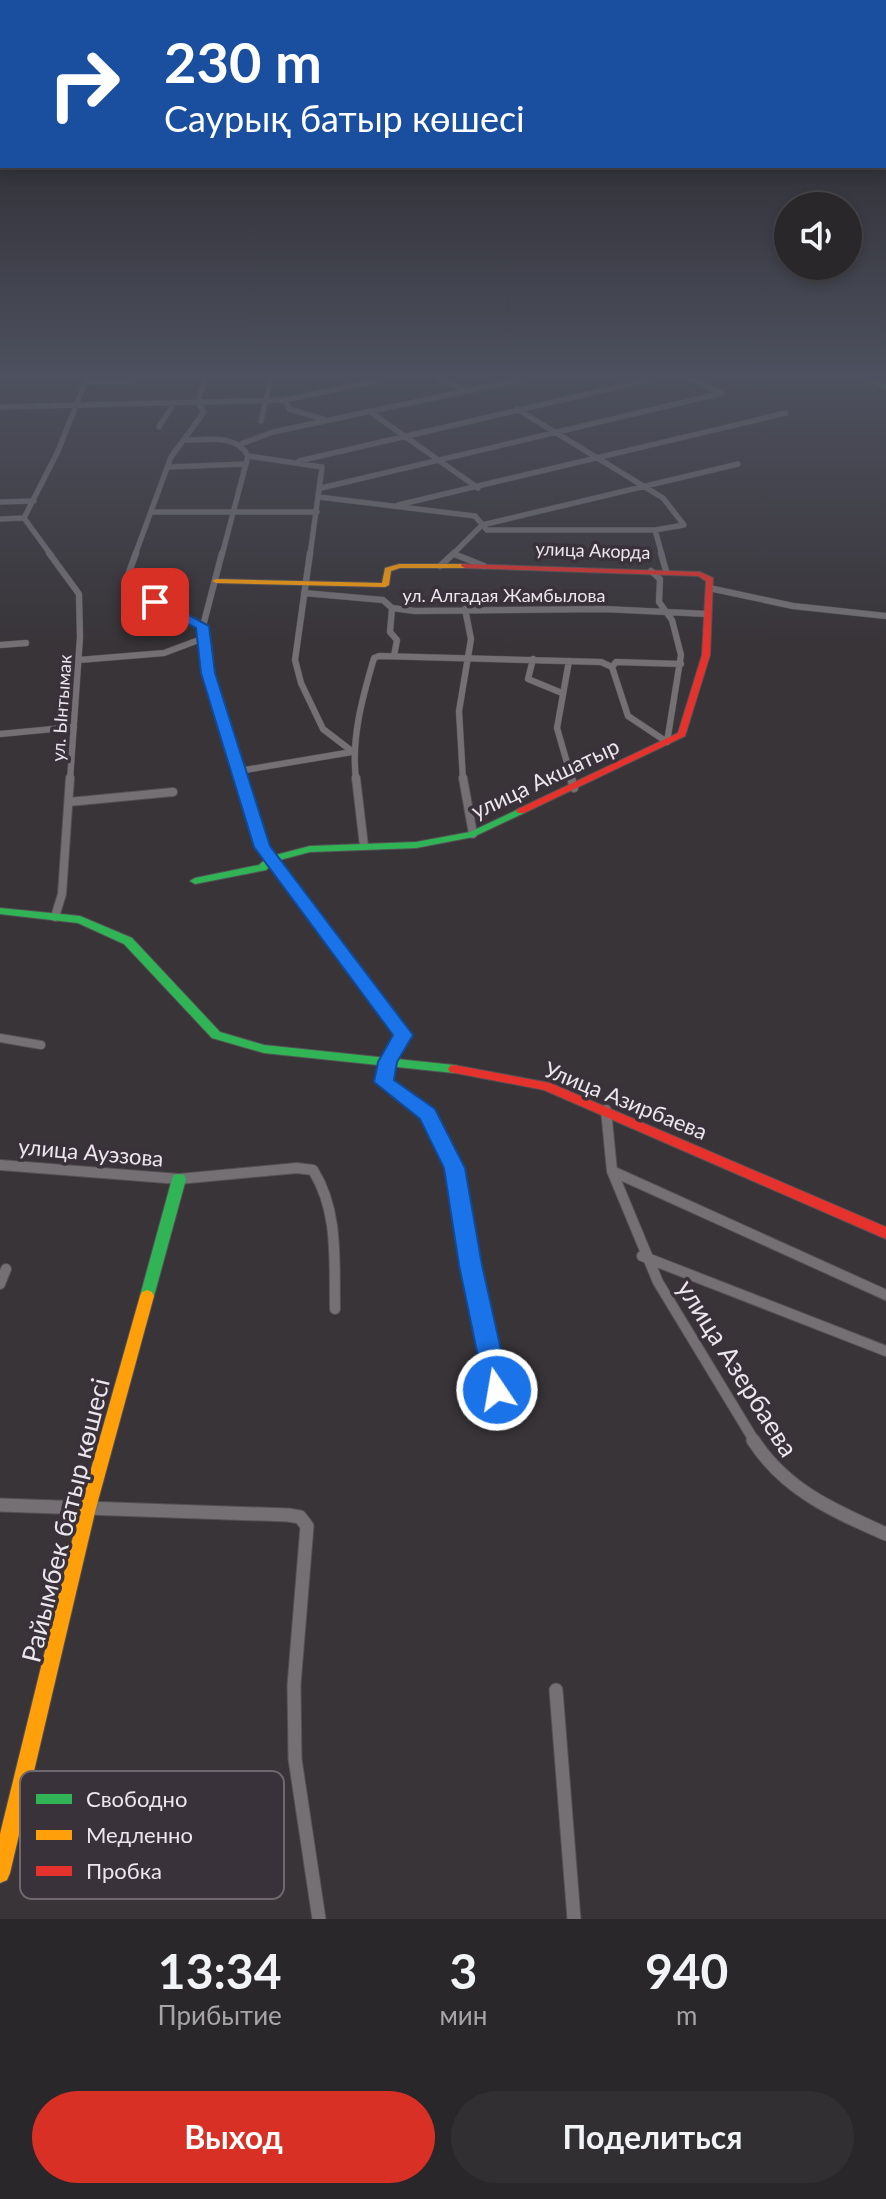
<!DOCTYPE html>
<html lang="ru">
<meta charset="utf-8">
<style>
:root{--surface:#2a272a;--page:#322f32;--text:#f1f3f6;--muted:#a5a5a8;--line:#464447;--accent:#d93025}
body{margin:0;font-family:Lato,sans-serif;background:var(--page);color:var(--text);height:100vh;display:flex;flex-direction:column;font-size:30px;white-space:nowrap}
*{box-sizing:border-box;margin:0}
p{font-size:26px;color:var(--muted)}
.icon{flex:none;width:44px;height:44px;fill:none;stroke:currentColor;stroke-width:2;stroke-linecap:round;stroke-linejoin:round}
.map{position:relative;height:1919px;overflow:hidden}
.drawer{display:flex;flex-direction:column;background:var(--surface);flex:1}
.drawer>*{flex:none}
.top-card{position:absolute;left:0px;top:0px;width:886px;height:168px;box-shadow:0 4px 12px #0003,0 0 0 2px var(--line);background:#1a4fa0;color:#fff;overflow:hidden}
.buttons{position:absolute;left:774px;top:192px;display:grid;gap:16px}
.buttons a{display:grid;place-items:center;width:88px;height:88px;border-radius:50%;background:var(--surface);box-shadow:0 4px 12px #0003,0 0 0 2px var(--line);font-size:40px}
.pin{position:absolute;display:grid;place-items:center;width:68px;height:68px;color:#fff;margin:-34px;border-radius:16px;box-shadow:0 4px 12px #0006}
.me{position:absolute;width:88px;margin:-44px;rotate:348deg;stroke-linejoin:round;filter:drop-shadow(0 0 6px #0008)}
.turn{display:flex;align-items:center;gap:28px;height:168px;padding:0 32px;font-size:36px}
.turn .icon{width:104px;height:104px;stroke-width:2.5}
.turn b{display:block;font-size:56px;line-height:68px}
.eta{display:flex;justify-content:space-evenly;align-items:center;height:136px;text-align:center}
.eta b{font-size:48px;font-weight:700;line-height:56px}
.cta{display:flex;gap:16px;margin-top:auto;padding:16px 32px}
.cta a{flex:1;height:92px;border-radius:48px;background:var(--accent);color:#fff;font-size:32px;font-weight:700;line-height:92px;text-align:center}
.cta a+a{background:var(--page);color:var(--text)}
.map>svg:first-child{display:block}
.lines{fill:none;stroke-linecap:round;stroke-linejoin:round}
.street-far4-casing{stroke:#545155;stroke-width:6}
.street-far3-casing{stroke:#545155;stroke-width:7}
.street-far2-casing{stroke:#545155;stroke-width:10}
.street-far1-casing{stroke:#545155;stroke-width:12}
.street-casing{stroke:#545155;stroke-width:15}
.fast-casing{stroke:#545155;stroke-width:2}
.slow-casing{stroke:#545155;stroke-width:2}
.jam-casing{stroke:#545155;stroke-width:2}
.street-far4{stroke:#747074;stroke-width:5}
.street-far3{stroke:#747074;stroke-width:6}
.street-far2{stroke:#747074;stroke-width:8}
.street-far1{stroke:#747074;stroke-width:10}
.street{stroke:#747074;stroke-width:13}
.fast{fill:#30b455;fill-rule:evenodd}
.slow{fill:#ff9f0a;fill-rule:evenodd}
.jam{fill:#e5322d;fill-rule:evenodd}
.route{fill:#1a73e8;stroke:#114b97;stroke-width:2}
.labels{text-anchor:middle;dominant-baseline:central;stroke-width:7;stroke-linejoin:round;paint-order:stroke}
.far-street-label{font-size:18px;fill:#ebe6ec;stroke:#3a323a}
.street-label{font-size:22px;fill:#ebe6ec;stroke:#3a323a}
.near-street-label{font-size:26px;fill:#ebe6ec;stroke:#3a323a}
.key{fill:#3a323a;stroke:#6f686f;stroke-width:2}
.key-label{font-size:22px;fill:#ebe6ec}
</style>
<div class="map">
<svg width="886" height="1919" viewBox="0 0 886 1919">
<rect width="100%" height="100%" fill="#383438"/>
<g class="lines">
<defs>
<path id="street-far4" d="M439,378l25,12
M689,378l33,15
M85,382l48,-1
M285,400l4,9 37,11
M0,407l285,-7 107,-22
M369,411l109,77
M261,421l10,-43
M159,427l15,-24
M186,440c22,0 51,-6 62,16l74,11 -12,88
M241,444l32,-12 255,-54
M299,461l358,-83
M168,467l77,-3
M321,488l401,-95
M319,497l156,19 12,14h168l29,-5 -21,-27 -146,-89
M0,502l34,-1
M398,505l388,-92
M151,512h166
M24,518l27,37
M24,518l34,-67 29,-73
M0,519l24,-1
M655,530l7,25
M135,555l36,-98 33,-45 -6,-10 7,-24
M222,555l26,-99
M452,555l30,-30 256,-61"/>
<path id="street-far3" d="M49,553l30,41 1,43 -10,143
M136,553l-8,22 27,27 48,24 5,47 33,107
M310,553l-15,107 6,23 22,46 30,23
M661,553l5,18
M454,554l30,12
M440,566l14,-13
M709,588l84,18 93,10
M304,593l79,7 9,8 23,3 189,-2 104,5
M392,608l-2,24 7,8 -3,16
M203,626l19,-73
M0,645l26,-2
M533,659l-5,20 34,14
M79,660l85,-7 40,-15
M569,661l-12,67 15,52
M612,667l4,-5 65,2
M0,734l74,-7
M239,771l113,-19
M356,780c-5,-42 6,-81 18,-122l5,-2 222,6 11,5 16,49 39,26 14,-87 -9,-35 -13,-18 1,-23 -9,-8
M463,780l-4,-69 12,-72 -6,-30"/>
<path id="street-far2" d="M241,778l21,69 141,188 -17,35
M356,778l8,68
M463,778l10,56
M571,778l3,10
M69,802l104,-10
M55,917l7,-23 8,-116
M0,1038l41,7"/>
<path id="street-far1" d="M386,1068l-2,14 44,32 26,54 43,222
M606,1110l6,61 274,124
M0,1165l179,14 118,-11 16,2c26,42 21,91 22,139
M612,1171l46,111 97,160
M642,1256l244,95
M0,1284l6,-15"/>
<path id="street" d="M753,1440c32,50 81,71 133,94
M0,1505l288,10 12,2 7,9 -13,159 1,74 24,160
M556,1690l18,229"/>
<path id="fast" d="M860,378h8l18,7v4z
M521,808l5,3 -2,2 -51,24 -57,11 -106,4 -34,9 -10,9 -71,14 -5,-3 5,-3 64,-13 9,-8 42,-11 106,-4 54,-10z
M0,908l80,8 52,22 88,94 44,13 190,20 4,1 2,3 -2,3 -4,1 -190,-20 -52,-15 -88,-94 -46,-21 -78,-9z
M179,1174l5,1 2,4 -32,117 -2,4 -5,2 -5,-2 -2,-4 32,-117 2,-4z"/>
<path id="slow" d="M399,564h66l4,2 -4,2h-65l-9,3 -2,14 -4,2 -169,-4 -4,-2 4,-2 166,4 3,-15z
M147,1290l5,2 2,4 -58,212 -86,365 -3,7 -7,3v-49l80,-326 60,-212 2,-4z"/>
<path id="jam" d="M462,564l238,8 13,6 -3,77 -25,81 -161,77h-6l-2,-2 2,-2 160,-76 24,-78 4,-74 -8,-5 -233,-8 -4,-2z
M454,1065l96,18 336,144v12l-342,-149 -94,-18 -2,-3 2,-3z"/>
</defs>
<use href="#street-far4" class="street-far4-casing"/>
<use href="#street-far3" class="street-far3-casing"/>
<use href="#street-far2" class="street-far2-casing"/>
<use href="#street-far1" class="street-far1-casing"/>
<use href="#street" class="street-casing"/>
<use href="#fast" class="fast-casing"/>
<use href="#slow" class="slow-casing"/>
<use href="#jam" class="jam-casing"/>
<use href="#street-far4" class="street-far4"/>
<use href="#street-far3" class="street-far3"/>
<use href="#street-far2" class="street-far2"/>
<use href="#street-far1" class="street-far1"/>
<use href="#street" class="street"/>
<use href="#fast" class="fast"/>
<use href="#slow" class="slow"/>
<use href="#jam" class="jam"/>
</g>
<linearGradient id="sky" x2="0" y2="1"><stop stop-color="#1f1d1f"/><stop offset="0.58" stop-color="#4d505e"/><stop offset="1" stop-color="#4d505e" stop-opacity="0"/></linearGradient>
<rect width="886" height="647" fill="url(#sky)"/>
<path class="route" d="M150,599h9l50,27 6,47 55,173 143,189 -16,27 -3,18 41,29 30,59 17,97 28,125 -4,8 -9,4 -9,-4 -3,-8 -26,-125 -15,-97 -24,-49 -46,-37 4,-20 15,-27 -139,-188 -53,-174 -5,-45 -46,-23z"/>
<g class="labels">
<g class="far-street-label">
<text transform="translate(593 550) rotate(2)">улица Акорда</text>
<text x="504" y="595">ул. Алгадая Жамбылова</text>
<text transform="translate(61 708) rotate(-86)">ул. Ынтымак</text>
</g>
<g class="street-label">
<text transform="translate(545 778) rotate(-25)">улица Акшатыр</text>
<text transform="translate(626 1100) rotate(22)">Улица Азирбаева</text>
<text transform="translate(91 1152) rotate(5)">улица Ауэзова</text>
</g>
<g class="near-street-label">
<text transform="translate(738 1368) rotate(58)">улица Азербаева</text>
<text transform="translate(65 1520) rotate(-76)">Райымбек батыр көшесі</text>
</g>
</g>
<rect x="20" y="1771" width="264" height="128" rx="12" class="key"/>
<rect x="36" y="1794" width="36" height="10" fill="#30b455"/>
<rect x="36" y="1830" width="36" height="10" fill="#ff9f0a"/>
<rect x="36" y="1866" width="36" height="10" fill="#e5322d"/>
<g class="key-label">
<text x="86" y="1807">Свободно</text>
<text x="86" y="1843">Медленно</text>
<text x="86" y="1879">Пробка</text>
</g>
</svg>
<div class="buttons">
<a><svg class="icon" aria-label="sound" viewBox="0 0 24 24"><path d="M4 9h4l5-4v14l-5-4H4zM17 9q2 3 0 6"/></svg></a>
</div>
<div class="pin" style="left:155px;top:602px;background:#d93025"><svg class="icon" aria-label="arrive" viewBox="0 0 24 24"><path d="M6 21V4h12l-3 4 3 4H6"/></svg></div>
<svg class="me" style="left:497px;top:1390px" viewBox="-20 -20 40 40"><circle r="17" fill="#1a73e8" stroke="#fff" stroke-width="3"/><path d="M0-11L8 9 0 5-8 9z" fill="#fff"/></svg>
<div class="top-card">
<div class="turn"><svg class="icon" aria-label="right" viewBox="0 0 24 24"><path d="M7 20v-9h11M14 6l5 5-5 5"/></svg><div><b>230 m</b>Саурық батыр көшесі</div></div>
</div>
</div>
<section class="drawer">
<div class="eta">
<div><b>13:34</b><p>Прибытие</p></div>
<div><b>3</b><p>мин</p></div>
<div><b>940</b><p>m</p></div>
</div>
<div class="cta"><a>Выход</a><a>Поделиться</a></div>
</section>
